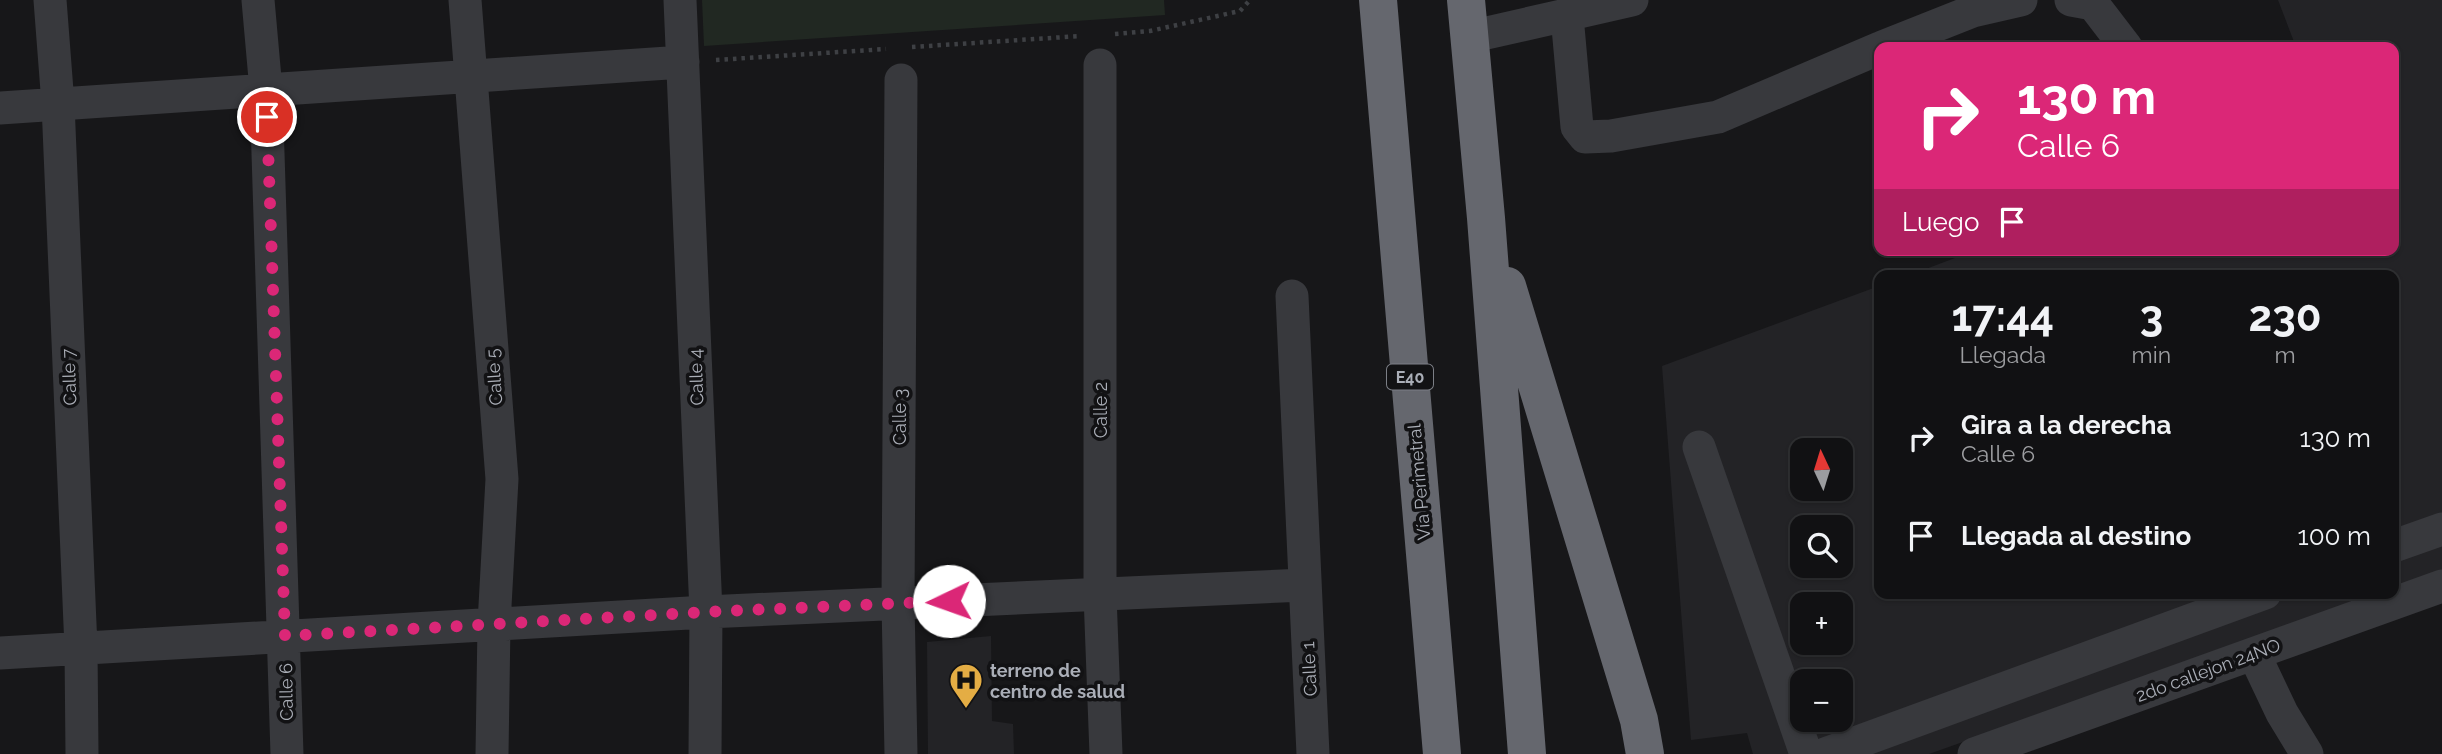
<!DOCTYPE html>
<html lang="es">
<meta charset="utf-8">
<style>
:root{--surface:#111113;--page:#1e1f21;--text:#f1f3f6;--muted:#9c9da0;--line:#303133}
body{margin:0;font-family:Raleway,sans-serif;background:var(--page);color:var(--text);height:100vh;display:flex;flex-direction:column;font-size:26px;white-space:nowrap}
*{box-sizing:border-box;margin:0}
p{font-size:23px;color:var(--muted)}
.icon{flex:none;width:38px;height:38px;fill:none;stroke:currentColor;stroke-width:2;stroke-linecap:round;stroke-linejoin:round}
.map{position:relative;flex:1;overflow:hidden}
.sheet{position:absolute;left:1874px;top:270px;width:525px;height:329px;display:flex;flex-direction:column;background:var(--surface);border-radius:14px;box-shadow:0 2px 5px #0004,0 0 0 2px var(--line)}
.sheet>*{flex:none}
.guide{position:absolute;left:1874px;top:42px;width:525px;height:214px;border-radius:14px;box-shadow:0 2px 5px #0004,0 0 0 2px var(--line);background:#db2777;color:#fff;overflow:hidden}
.needle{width:46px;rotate:356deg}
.fabs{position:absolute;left:1790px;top:438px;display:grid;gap:14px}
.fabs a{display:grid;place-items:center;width:63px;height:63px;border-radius:14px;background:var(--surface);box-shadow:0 2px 5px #0004,0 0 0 2px var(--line);font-size:35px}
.pin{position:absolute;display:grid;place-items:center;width:60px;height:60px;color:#fff;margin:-30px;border:4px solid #fff;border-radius:50%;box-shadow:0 2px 7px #0007}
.me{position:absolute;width:77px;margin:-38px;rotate:267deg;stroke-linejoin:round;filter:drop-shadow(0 0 5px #0008)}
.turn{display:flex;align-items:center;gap:24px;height:147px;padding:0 28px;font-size:32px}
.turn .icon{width:91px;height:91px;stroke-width:2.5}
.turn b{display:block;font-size:49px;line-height:60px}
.then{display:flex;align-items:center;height:66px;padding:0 28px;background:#0003;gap:14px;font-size:26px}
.eta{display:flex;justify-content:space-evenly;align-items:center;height:119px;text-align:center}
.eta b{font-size:42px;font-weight:700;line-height:49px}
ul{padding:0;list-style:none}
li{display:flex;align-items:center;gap:21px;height:98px;padding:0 28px}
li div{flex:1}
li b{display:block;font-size:26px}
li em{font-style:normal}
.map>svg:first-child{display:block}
.built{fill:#232326;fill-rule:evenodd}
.green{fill:#212822}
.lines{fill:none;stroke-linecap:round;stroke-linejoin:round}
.path{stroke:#3e4044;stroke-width:4.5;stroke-dasharray:3.5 5;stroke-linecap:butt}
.minor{stroke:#38393d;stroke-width:33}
.highway{stroke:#65676e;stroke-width:38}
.route{stroke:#db2777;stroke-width:12;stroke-dasharray:0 21.6}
.labels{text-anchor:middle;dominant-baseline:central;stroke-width:7;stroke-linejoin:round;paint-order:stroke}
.shield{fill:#121214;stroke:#7c7f86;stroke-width:2}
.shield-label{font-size:16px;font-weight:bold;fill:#aaaeb7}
.street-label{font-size:18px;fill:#aaaeb7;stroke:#121214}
.poi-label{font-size:18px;font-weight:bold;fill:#aaaeb7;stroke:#121214;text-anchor:start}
</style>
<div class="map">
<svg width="2442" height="754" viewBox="0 0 2442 754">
<rect width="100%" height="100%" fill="#171719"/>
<path class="built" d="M2278,0h164v573l-48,17v-315h-484l66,-25h418v-203h-98z
M1879,286l1,307h504l-455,161h-176l-6,-21 -56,7 -29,-374zM1802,450h39v38h-39zM1802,527h39v38h-39zM1802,604h39v38h-39zM1802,681h39v38h-39z
M991,636l1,85 21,3 1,30h-86l-1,-112z"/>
<path class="green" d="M702,0h462l1,15 -461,31z"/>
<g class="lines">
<path class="path" d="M1115,34l35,-3 90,-20 10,-11
M912,47l169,-11
M716,60l170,-11"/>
<path class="minor" d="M50,0l8,104 23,544 1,106
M258,0l8,90 21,664
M465,0l37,479 -8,145 -2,130
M680,0l26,612 -1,142
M2071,0l22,4 33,43
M1567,16l10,111 8,10 26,-1 107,-19 162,-69
M1469,37l163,-37
M1882,47l91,-36 48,-11
M1100,65v530l6,159
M0,108l683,-46
M1292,296l21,458
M1699,447l107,307
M2394,546l48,-17
M0,653l706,-41 599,-27
M2254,654l28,59 25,41
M901,754l-3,-151 3,-523
M1825,754l440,-161
M1974,754l468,-168"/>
<path class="highway" d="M1378,0l64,754
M1466,0l20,218 41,536
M1507,286l132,434 6,34"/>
</g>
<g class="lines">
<path class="route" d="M267,117l18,519 421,-24 243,-11"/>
</g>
<defs>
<symbol id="hospital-pin" viewBox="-11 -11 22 30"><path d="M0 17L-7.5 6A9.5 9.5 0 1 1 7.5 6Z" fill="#e4ad44" stroke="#121214"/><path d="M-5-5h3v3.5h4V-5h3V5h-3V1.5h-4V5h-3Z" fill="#111"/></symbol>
</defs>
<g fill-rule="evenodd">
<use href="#hospital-pin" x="947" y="661" width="38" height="52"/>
</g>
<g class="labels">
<rect class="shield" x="1387" y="364.5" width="46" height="25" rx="5"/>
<g class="shield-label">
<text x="1410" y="377">E40</text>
</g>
<g class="street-label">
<text transform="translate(69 377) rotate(-92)">Calle 7</text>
<text transform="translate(494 377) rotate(-94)">Calle 5</text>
<text transform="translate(696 377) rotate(-92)">Calle 4</text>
<text transform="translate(1100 410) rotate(-90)">Calle 2</text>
<text transform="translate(899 417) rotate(-90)">Calle 3</text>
<text transform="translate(1419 482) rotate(-95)">Vía Perimetral</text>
<text transform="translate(1309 669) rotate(-93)">Calle 1</text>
<text transform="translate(2208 670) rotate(-20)">2do callejon 24NO</text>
<text transform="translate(286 692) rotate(-91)">Calle 6</text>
</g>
<g class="poi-label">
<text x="990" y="670">terreno de<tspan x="990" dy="21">centro de salud</tspan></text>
</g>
</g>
</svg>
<div class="fabs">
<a><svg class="needle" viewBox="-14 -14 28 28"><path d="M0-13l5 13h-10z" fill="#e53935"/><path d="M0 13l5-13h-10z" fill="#9c9da0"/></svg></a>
<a><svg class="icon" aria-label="search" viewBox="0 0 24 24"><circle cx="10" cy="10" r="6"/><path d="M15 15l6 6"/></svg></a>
<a>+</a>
<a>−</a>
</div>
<div class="pin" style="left:267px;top:117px;background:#d93025"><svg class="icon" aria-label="arrive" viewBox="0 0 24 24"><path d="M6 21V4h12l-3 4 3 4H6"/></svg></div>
<svg class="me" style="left:949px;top:601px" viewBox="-20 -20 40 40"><circle r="19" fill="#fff"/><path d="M0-13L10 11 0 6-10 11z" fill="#db2777"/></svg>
<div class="guide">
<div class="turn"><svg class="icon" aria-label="right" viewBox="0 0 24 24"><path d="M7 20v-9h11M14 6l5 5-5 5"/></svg><div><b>130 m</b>Calle 6</div></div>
<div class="then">Luego<svg class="icon" aria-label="arrive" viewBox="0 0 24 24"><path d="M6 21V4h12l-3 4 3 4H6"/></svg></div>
</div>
<section class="sheet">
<div class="eta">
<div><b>17:44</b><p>Llegada</p></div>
<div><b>3</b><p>min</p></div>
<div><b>230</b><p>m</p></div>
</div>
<ul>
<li><svg class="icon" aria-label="right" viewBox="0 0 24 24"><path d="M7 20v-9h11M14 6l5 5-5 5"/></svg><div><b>Gira a la derecha</b><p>Calle 6</p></div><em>130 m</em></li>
<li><svg class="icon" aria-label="arrive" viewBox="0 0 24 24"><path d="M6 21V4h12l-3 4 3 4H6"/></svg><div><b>Llegada al destino</b></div><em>100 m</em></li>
</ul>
</section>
</div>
